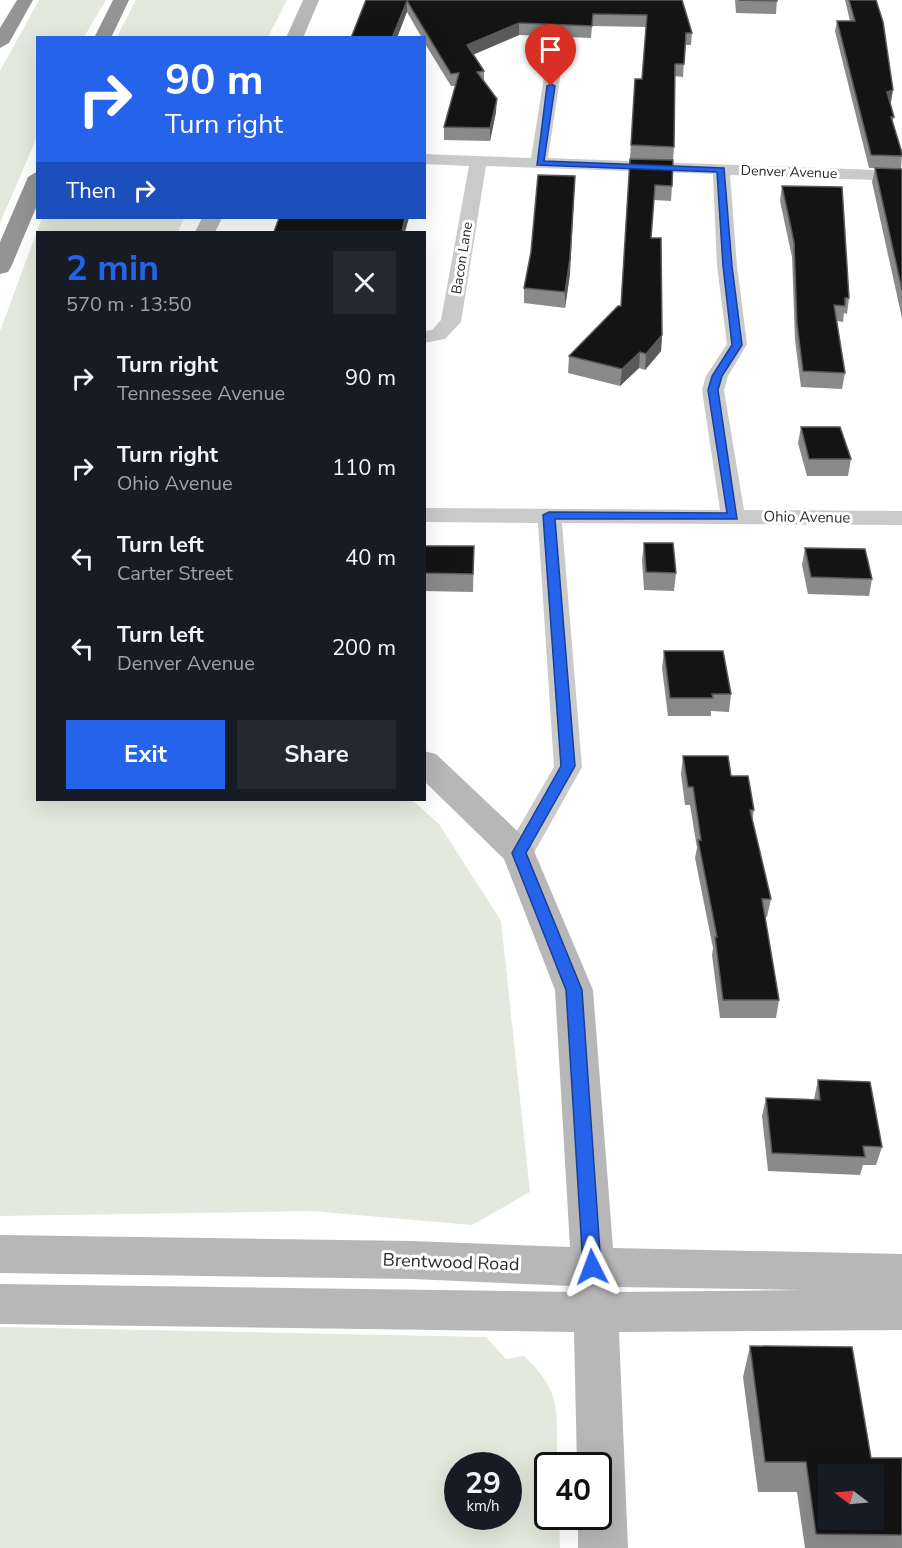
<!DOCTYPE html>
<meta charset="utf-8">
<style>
:root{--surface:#171b24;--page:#242831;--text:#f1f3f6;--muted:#9ea1a6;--accent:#2563eb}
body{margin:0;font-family:"Nunito Sans",sans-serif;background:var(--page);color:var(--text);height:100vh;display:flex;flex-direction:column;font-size:22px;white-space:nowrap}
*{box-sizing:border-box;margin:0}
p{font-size:20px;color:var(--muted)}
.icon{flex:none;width:33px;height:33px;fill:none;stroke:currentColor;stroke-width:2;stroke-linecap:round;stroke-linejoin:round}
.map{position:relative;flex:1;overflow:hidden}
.drawer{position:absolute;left:36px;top:231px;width:390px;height:570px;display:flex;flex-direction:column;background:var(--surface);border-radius:0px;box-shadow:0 6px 24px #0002}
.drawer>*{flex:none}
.banner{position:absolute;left:36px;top:36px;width:390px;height:183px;border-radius:0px;box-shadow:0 6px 24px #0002;background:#2563eb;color:#fff;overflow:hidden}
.needle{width:39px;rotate:286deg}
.buttons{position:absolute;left:818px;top:1464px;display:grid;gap:12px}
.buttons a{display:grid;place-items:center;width:66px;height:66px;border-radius:0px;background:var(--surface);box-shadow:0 6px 24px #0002;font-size:30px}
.speed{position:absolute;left:444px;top:1452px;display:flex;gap:12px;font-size:30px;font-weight:700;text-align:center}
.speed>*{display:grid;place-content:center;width:78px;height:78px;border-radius:50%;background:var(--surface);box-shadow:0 6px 24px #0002;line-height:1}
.speed small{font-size:15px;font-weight:400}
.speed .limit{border:3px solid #111;border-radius:9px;background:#fff;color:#111}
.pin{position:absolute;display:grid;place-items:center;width:51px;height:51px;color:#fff;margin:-62px -26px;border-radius:50% 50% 50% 0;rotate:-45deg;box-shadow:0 0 6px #0007}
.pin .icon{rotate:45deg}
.me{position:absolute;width:66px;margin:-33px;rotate:357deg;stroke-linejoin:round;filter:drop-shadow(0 0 4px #0008)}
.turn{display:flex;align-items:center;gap:21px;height:126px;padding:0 30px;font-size:27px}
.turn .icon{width:78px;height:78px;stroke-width:2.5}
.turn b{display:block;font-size:42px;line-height:51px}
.then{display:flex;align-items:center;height:57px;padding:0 30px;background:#0003;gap:12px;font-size:22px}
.round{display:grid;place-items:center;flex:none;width:63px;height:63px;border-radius:0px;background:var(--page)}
.headline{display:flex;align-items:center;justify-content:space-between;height:102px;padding:0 30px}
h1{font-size:36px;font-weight:700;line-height:45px;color:var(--accent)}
.cta{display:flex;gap:12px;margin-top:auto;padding:12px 30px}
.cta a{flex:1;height:69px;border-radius:0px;background:var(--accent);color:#fff;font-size:24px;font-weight:700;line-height:69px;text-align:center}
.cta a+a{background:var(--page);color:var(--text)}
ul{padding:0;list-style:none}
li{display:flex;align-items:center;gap:18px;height:90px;padding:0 30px}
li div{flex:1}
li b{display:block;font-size:22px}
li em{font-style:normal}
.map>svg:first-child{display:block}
.green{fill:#e3e9dc;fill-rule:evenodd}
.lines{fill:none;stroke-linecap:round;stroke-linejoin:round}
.street{fill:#cacaca;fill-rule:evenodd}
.secondary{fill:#b7b7b7;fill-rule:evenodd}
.highway{fill:#949494;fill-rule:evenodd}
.wall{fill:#8a8a8a}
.shaded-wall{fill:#5a5a5a}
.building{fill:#141414;stroke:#5a5a5a;stroke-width:1.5;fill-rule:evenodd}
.route{fill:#2563eb;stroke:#184099;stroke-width:1.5}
.labels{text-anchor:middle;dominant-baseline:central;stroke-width:6;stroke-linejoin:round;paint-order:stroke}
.far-street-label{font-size:14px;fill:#2d2d2d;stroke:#fff}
.street-label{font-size:15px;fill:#2d2d2d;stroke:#fff}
.near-street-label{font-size:18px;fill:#2d2d2d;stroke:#fff}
</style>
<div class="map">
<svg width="902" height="1548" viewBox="0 0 902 1548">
<rect width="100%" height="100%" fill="#fff"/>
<path class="green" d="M39,0h67l-22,37 -46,1 -1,99 -37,86v-152z
M136,0h151l-19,37h-151z
M42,218h142l-6,14h-140v568h374l27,24 62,97 29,271 -58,33 -161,-14 -311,5v-885z
M0,1327l486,10 20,22 18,-3c40,37 32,58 33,109l-9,1v50l11,1 1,31h-560zM458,1466h50v50h-50z"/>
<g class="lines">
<path class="street" d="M554,60l8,5 -14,93 354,13v10l-172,-6 7,91 10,78 -19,32 -4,14 20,120 158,1v14l-340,-2 20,244 -52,93 -11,4 -11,-4 -4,-7 50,-86 -16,-244 -114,-1v-14l296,2 -18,-120 4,-14 21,-32 -10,-78 -4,-92 -227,-8 -25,156 -16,17 -21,4v-12l8,-1 9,-10 28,-154 -45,-2v-10l107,4 15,-93z"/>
<path class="secondary" d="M303,0h16l-16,38h-17z
M202,218h20l-7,14h-20z
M424,751l12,3 95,90 62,146 20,258 289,6v76l-283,2 9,216h-50v-32h20v-50h-21l-3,-134 -574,-8v-40l573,8 -1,-6 -160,-7 -412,-6v-38l412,6 158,6 -15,-257 -51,-131 -80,-78zM616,1287l187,3 -186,2z"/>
<path class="highway" d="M17,0h16l-24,43 -9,5v-20z
M113,0h16l-18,38h-17z
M38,171v32l-27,64 -3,5 -8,2v-32l28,-65z"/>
</g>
<path class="wall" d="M366,0h316l10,33 -1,12h-6l-2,32 -9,-1v71l-1,13 -43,-1 5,-80h7l4,-52 -54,-1 -1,12 -72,-3 -46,20 11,16v10l12,31 -6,29 -46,-1v-13l11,-41h-4l-27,-44v-4h-2l-15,-26z
M735,0h42l-1,14 -40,-1z
M845,0h31l15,102h-1l4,15 -2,6 10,30 -1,16 -32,-1 -34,-137 2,-10h13z
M630,159l42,27 -1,15 -17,-1 -3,38 11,97 -1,16 -16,19 -6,-2 -19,18 -52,-13 1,-17 52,-50z
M875,168l27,1v149l-30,-136z
M782,186l67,112 -2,16 -3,-1 -1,9 -6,-1 8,52 -3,16 -41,-2 -6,-47 -3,-83 -12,-56z
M570,274l-5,34 -41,-5v-15z
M801,427l50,32 -3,17h-41l-9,-33z
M644,543l32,30 -2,18 -30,-1 -2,-30z
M424,546h50l-1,46 -49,-1z
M805,548l67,31 -3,17 -61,-2 -6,-29z
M664,651l67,43 -2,18 -18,-1v5h-43l-6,-48z
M683,756l48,20 23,34 -2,11 19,78 -4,18h-2l14,83 -3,18h-56l-8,-63 1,-7 -18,-90 2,-10 -7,-43h-5l-4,-31z
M818,1080l64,67 -6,18h-13l-3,10 -92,-4 -6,-55 4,-18 48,1z
M750,1346l121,112h31v90h-97l-8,-56h-39l-15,-115z"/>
<path class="shaded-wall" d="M407,1v11l-10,26h-5z
M519,23v12l-52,22v-12z
M893,90l-2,12 -6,1 2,-11z
M497,99l-1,13 -6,29v-13z
M575,176l-5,98 -5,34v-16z
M405,218h4l-4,14h-3z
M662,335l-1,16 -16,19 1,-16z
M640,352l-1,16 -19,18 2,-17z"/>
<path class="building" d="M366,0h316l10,33h-6l-2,31h-9l-1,83 -43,-2 4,-66h7l5,-64 -54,-1 -1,12 -73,-3 -52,22 17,26 -7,1 20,27 -7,29 -46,-1 15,-54 -8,1 -44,-73 -15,37h-41z
M739,0h38v1z
M849,0h27l7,22 10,68 -6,2 7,25h-3l11,36v3l-31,-1 -34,-134h18z
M630,159l43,1 -1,26 -17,-1 -4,53h10l1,97 -16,19 -6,-2 -18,17 -53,-13 49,-50h3z
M875,168l27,1v121z
M538,175l37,1 -5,82 -5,34 -41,-4 7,-36z
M782,186l60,1 7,111h-4v8l-11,-1 11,68 -42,-2 -6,-47 -3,-82z
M279,218h126l-3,14h-128z
M801,427h39l11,32h-42z
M644,543h29l3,30 -30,-1z
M424,546h50l-1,28 -49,-1z
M805,548l60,1 7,30 -61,-2z
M664,651h59l8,43h-19l1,4h-43z
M683,756h45l3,20h17l6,34h-4l21,89h-9l17,101h-56l-8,-63h2l-19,-97h3l-8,-53h-5z
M818,1080l52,2 12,65 -19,-1 2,11 -93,-4 -6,-55 54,2z
M750,1346l102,1 19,111h31v77l-86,-1 -10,-72h-41zM828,1474h45v46h-45z"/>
<path class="route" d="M551,84l4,2 -11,75 180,7 8,98 10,79 -20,31 -4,14 19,129h-182l20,247 -49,87 56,137 19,277 -3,6 -6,2 -6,-2 -3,-6 -17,-277 -54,-137 49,-87 -18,-251 6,-3 178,1 -19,-123 4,-14 20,-31 -9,-79 -6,-94 -180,-7 10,-79z"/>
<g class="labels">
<g class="far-street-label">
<text transform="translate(789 172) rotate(2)">Denver Avenue</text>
<text transform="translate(462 258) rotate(-81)">Bacon Lane</text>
</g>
<g class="street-label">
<text transform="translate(807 517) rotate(1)">Ohio Avenue</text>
</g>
<g class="near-street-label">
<text transform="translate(451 1262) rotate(2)">Brentwood Road</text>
</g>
</g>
</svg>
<div class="buttons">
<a><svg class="needle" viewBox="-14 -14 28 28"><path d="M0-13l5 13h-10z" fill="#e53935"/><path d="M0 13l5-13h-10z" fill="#9ea1a6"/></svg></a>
</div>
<div class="speed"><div>29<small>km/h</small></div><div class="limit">40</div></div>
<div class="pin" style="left:551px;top:86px;background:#d93025"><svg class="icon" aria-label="arrive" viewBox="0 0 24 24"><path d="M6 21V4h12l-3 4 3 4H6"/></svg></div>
<svg class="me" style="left:592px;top:1267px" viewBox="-20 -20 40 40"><path d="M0-17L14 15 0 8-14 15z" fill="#2563eb" stroke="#fff" stroke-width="4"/></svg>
<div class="banner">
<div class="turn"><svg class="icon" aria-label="right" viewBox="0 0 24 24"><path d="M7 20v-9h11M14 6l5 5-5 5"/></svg><div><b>90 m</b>Turn right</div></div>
<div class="then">Then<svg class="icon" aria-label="right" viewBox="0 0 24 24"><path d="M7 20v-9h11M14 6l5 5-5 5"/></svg></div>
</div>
<section class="drawer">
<div class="headline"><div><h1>2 min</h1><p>570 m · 13:50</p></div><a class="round"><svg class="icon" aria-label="close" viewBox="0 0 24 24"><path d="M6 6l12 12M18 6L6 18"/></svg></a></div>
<ul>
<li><svg class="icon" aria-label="right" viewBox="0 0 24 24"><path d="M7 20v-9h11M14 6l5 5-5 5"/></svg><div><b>Turn right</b><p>Tennessee Avenue</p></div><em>90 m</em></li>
<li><svg class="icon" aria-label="right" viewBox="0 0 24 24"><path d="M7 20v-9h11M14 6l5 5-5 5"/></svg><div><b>Turn right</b><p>Ohio Avenue</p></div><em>110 m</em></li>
<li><svg class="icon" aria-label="left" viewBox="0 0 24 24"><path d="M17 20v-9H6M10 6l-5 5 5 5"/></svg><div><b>Turn left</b><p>Carter Street</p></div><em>40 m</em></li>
<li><svg class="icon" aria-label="left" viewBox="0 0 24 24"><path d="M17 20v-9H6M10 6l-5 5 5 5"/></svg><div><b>Turn left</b><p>Denver Avenue</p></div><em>200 m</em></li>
</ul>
<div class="cta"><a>Exit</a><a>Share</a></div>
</section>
</div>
